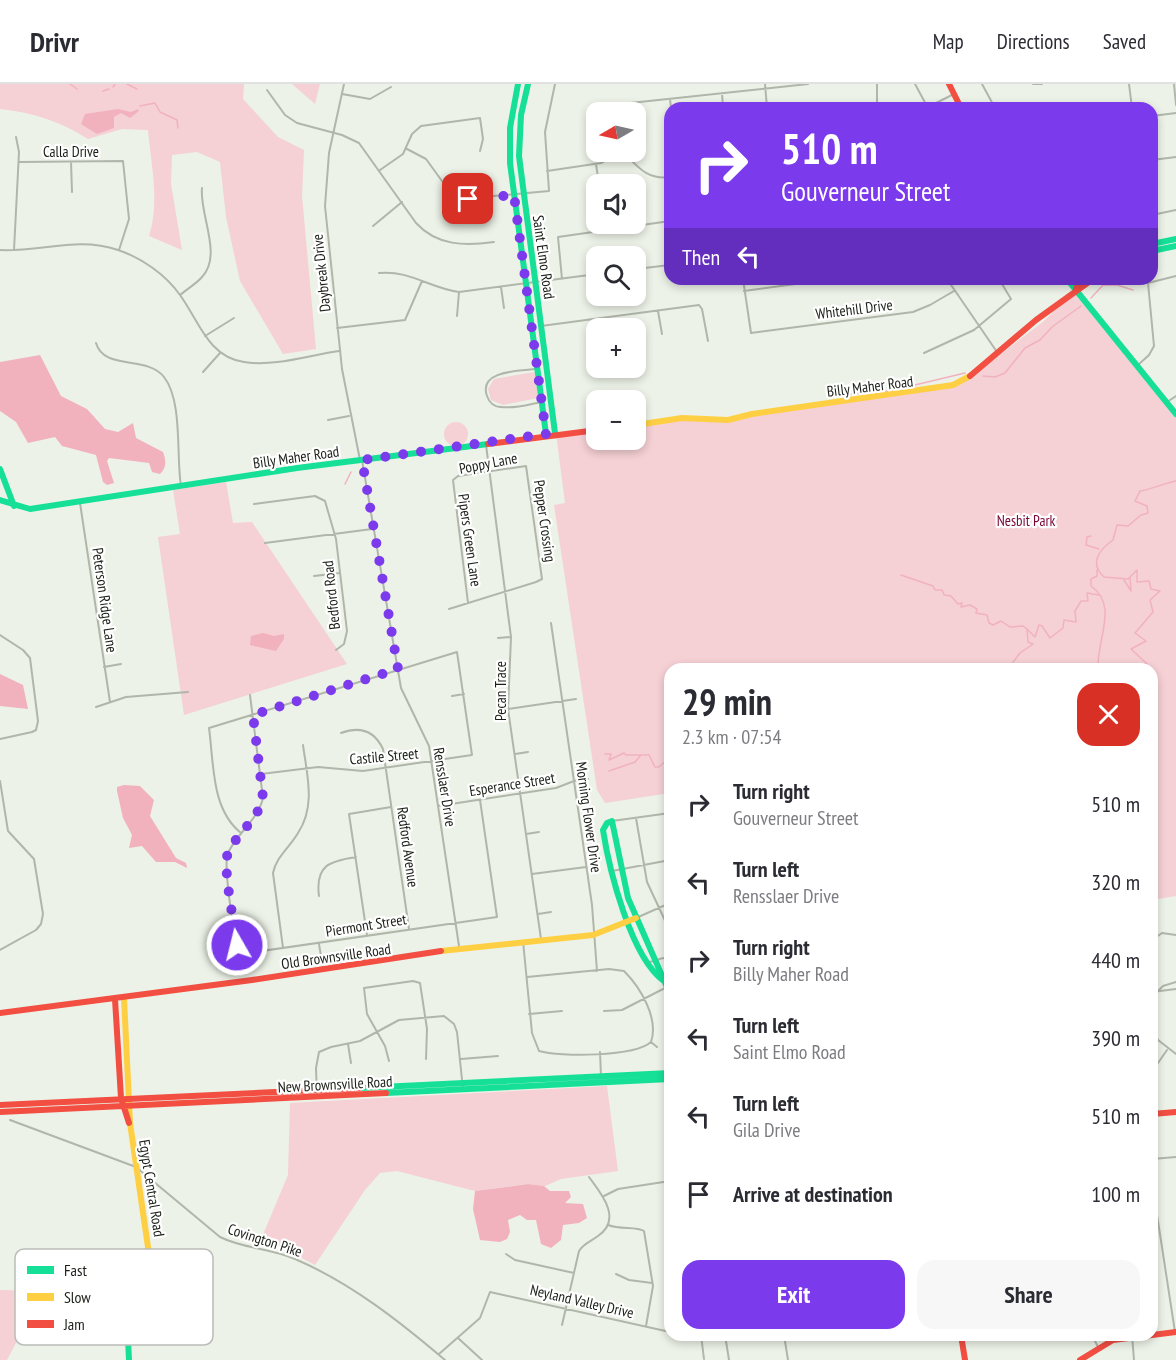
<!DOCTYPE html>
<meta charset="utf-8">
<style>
:root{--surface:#fff;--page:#f7f7f7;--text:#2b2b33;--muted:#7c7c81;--line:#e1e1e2;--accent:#7c3aed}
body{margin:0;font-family:"PT Sans Narrow",sans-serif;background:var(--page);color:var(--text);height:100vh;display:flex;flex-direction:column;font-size:22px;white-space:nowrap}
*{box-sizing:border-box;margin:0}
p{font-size:20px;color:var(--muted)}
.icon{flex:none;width:33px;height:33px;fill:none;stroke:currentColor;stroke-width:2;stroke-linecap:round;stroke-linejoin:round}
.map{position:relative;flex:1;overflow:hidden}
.details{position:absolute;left:664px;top:579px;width:494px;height:678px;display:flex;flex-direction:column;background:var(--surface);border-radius:18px;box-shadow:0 3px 9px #0003}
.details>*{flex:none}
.hud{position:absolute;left:664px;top:18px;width:494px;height:183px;border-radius:18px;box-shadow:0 3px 9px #0003;background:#7c3aed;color:#fff;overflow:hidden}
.needle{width:39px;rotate:261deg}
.controls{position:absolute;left:586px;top:18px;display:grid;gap:12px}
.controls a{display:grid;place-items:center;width:60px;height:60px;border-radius:12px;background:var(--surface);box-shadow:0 3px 9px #0003;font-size:30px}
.pin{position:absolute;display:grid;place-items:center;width:51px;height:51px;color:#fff;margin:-26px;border-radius:12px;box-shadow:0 3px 9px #0006}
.me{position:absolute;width:66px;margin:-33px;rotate:352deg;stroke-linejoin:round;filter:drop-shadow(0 0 4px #0008)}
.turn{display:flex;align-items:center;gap:21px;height:126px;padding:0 18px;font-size:27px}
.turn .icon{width:78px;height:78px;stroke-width:2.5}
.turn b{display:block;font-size:42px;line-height:51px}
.then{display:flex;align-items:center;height:57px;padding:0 18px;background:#0003;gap:12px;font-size:22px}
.round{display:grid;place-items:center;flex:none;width:63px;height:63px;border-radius:18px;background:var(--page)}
.headline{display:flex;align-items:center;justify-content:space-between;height:102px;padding:0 18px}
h1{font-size:36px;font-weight:700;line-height:45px}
.primary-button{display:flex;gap:12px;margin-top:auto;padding:12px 18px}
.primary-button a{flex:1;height:69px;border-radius:18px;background:var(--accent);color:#fff;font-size:24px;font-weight:700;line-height:69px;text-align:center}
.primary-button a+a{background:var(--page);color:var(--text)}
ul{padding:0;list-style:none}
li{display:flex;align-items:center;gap:18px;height:78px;padding:0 18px}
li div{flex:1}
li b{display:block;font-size:22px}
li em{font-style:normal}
header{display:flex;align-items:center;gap:36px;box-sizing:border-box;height:84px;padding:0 30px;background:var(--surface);border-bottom:2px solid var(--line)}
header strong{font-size:28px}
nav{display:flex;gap:33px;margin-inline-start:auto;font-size:21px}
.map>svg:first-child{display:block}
.green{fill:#f5d0d4}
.water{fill:#f1b2be}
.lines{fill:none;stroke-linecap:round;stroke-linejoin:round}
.stream{stroke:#f1b2be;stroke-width:1.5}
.street{stroke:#b0b6aa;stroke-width:2}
.fast{stroke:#16e098;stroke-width:6}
.slow{stroke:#ffcf43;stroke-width:6}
.jam{stroke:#f24e42;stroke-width:6}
.route{stroke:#7c3aed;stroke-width:10;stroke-dasharray:0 18}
.labels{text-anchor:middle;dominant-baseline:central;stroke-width:4.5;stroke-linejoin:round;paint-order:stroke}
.street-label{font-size:15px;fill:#1b1f17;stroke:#fff}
.park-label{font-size:15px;fill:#790837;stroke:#fff}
.key{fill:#fff;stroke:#bbbcb9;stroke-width:1.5}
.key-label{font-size:16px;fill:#1b1f17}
</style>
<header>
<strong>Drivr</strong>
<nav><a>Map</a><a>Directions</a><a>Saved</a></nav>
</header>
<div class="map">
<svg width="1176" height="1276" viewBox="0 0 1176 1276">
<rect width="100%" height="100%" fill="#ecf2e7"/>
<path class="green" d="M0,0h244l-1,15 35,38 26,13 -2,46 14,153 -33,5 -43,-73 -14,-64 -6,-55 -23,-10 -25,3 -1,29 11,66 -33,-14c11,-33 2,-72 -1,-106l-26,-1 -34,10c-26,-17 -57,-27 -88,-30z
M292,0h28l-5,20z
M1076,205l100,125v482l-24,4v-231h-482v124l-65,10 -8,-13 -43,-285 11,-2 -9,-70 41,-4v11h39v-16l50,-5 39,1 81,-16 154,-19 84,-64z
M535,288l3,26 -35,7 -12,-5 -3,-11 6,-10z
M444 350a12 12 0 1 1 24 0a12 12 0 1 1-24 0Z
M226,398l7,41 19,-1 95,142 -163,51 -26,-178 22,-3 -7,-44z
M607,1002l11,85 -57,8 -16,7 -18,-2 -52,7 -78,-20 -17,2 -15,17 -50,75 -53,-28 26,-62 2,-72z
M0,1206l43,1 -36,69h-7z"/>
<path class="water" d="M118,25l13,3 7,-3 1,2 -9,7 -9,-5 -7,4v11l-17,6 -16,-10 4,-10z
M40,271l21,41 26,13 18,20 13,3 15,-9 3,15 27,14c3,8 4,16 -3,22l-8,-2 -3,-9 -40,-5 -2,3 7,22 -7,2 -4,-3 -7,-27 -34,-9 -7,-9 -27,6 -12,-21 -16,-11v-49z
M263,549l11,3 10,-2v5l-8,12 -26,-6 1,-9z
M0,590l23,11 5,24 -28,-3z
M124,701l16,1 14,14 -4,16 26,42 10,5 1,5 -12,-6h-19l-14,-16 -13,2 3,-13 -9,-17 -6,-27v-4z
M528,1100l16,2 6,5h19l2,6 -6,6 18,1 4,14 -8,5 -16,2 -2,15 -10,8 -10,-4 -5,-24h-9l-7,-5 -12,5 2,12 -3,7 -7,3 -20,-2 -7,-31 2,-18z"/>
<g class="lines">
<path class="stream" d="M70,0l7,5
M127,0l10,5
M113,3l2,-3
M103,7l6,-2
M140,22l15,-3 5,9 17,8 1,8
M1091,214l12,-13h14l16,5
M983,292l12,1 10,-4 20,-25 15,-8 12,-13 29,-21
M850,310l40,-3 75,-18
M834,312l8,-1
M345,400l6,-12
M1091,452l-4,1 -1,8 13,4
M1097,486v6l-6,3v7c27,19 7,50 7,80l2,3
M901,491l32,11 2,4h7l2,5 7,1 7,8 4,-1 -1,4 9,-2 7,4 -1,4 11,2 2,8 4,2 8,-4 9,6 13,-1 4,3
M1124,496l7,11 -1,-13
M1008,585l12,-16 13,-9 -5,-2 -1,-13 8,8 4,-12 3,1 8,12 13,-10 1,-8 12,2 -1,-11 6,-10h7l-1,-8 12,2
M1129,585v-3l18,-2 -16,-15 15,-8 -11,-8 18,-21 -3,-12 10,-9 -9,-2 -2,-8 -12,1v-12l-9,9 -24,-2c-15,-14 -5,-27 9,-37l4,-15 11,1 13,-11 7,-2 -1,-7 -12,-5 5,-10c12,-2 22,-7 36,-10
M605,670h6l-2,6 15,-7 2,2h15
M609,687l26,-9 6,-7h8l6,12h4l11,-10"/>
<path class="street" d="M344,0l-15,69 -4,53 17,163 18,91
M765,0l2,24
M915,0l13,24
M982,0l13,24
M1033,0h9
M1129,0l3,24
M1174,0l2,21
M267,6l18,25 12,8 45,12 17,8 57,80c21,23 49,23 78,19
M722,9l1,15
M342,10l28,5 21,-12
M670,15l1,9
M634,19l1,9
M928,23l26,-13
M877,24v-24
M1152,32l24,-3
M590,35l3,-9 9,-4 206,-22
M407,65l19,10 24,33 10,7 89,-8 -4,-59 10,-48
M623,68c15,15 24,28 47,25
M1152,76l24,-3
M19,78l104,-1 6,58 -10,31
M71,78l1,30
M596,80l3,20
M380,86l23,-16 9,-20 9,-8 59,-8 3,21 -3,12
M547,87l54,-8 20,-11
M1152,131l24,-5
M373,142l29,-24
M558,153l112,-16
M558,153l4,42
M0,166c41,2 78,-14 118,0 24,8 48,25 62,45 19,26 28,62 64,67 30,5 66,-7 95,-11
M14,166l5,-98 -3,-15
M636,185l34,-4
M379,189c31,-3 50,15 80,19l138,-18
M743,195l8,54 162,-21 17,-7 24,-14
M947,195l50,73
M999,195l12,20
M501,203l3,21
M744,207l89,-12
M180,211c7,-6 16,-11 22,-18 21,-22 -3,-63 0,-89
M658,227l4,23
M457,232l2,-24
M541,242l158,-21 3,4 6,32
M337,244l68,-8 17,-39
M205,252l29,-18
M96,259c8,28 51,12 68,34 19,24 12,80 17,109
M924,269l50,-23 37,-31
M1138,281l11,-10 5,-9 -6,-63 28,-7
M536,285c-16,2 -58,1 -49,27 2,6 7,11 14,11 13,2 29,-3 41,-5
M203,288l17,-19
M1167,318l9,-6
M328,336l21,-4
M486,361l25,192 -3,72 33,230
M362,376l39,228 28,58 30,200
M80,419l30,199
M254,420l61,-8 10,5 11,38 11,92 -3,13 -8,6
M265,459l107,-14
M314,492l26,-3
M449,525l87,-27 6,-3 -16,-113 -68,10 -5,4 15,123
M551,539l41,282 5,66
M0,551l23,15 7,8 8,63 -2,9 -4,2 -32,7
M498,554l13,-1
M104,583l17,-3
M250,611l13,103c-5,22 -26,35 -35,55 -5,11 6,91 13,101l256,-37 -17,-117
M452,612l12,-2
M96,623l30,-10 62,-5
M508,625l68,-10
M341,649c19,-7 33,-3 42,16l26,180
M515,670l13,-2
M0,697l8,50 26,28 9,55 -2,10 -5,6 -36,20
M438,722l118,-18 18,-7 14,-2
M636,734l11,64 21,45
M612,737l58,-8
M241,749c-30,-24 -27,-69 -32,-105l248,-76 15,103 -109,16 -45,-4 -57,7
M526,750l13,-2
M612,787l58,-11
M532,790l54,-7
M319,812c-4,-31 11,-35 37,-39
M538,830l13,-2
M636,834l34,-15
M367,851l-18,-121 42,-7
M1152,856l10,-7 14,2
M523,857l9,92 7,18c21,6 95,6 112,-9
M319,860l4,24
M283,864l-10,-75c3,-16 17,-26 25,-40 18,-27 9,-58 5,-88
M650,878l13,-4 7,2
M527,893l82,-8 15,2c17,17 35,48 27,71
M1158,907l5,-5 13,-4
M1152,908l24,-3
M604,927l18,-1 45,-23
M529,930l33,-3
M1152,943l6,13 18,14
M651,958l6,5
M348,960l3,19
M600,968l1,24
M461,975l37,-3
M389,977l-4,-15 -18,-32 -3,-26 49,-7 7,2 7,46 -1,30
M1158,979l9,-13
M317,1012l-1,-28 3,-16 12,-5 29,-6 39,-21 45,-4 10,8 3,8 6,57
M10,1036l126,47 84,70c24,12 51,11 75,22 56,24 104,62 150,101
M1152,1075l24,-2
M1152,1098l23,150
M604,1112l14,-7 52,-8
M608,1141c13,5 28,1 36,6l9,55 -7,40
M506,1170l9,6 59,13
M616,1190l13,6 23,3
M562,1241l17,-74c5,-8 11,-9 19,-15 25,-17 3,-43 -9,-59
M686,1251l18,3 21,-2
M701,1251l3,24
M725,1251l4,25
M784,1251l4,25
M1092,1251l6,12
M1132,1251l2,25
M962,1252l12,-1
M458,1254l24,22
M439,1270l41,-36 10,-26 180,40"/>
<path class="fast" d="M518,0l-8,44v35l36,271
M528,0l-7,31 -2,41 36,277
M1152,160l24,-5
M1152,167l24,-5
M1067,195l109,135
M0,385l14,37
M0,416l30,9 267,-41 191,-24
M664,897c-33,-23 -55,-112 -61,-151l4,-7 5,-2 16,77 42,96
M360,1004l310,-15
M386,1009l284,-14
M129,1276l-2,-43 17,-45"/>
<path class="slow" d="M636,341l46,-7 46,2 24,-6 201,-29 17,-9
M441,867l152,-16 43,-17
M124,914l6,125 19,131 -5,18"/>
<path class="jam" d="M949,0l12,24
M1076,205l5,-10
M970,292l66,-56 57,-41
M488,360l109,-14
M115,915l6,99 8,25
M0,929l252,-33 189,-29
M0,1021l360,-17
M0,1028l386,-19
M1152,1030l24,-2
M961,1251l4,25
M1080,1276l33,-20 63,-8"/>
</g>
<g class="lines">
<path class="route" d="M237,861c-2,-18 -15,-79 -9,-92 9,-20 30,-33 35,-55l-10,-83 145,-46 -36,-209 184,-26 -32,-239 -46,4"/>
</g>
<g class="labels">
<g class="street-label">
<text x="71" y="67">Calla Drive</text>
<text transform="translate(544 173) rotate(82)">Saint Elmo Road</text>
<text transform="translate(321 189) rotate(-96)">Daybreak Drive</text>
<text transform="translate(854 225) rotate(-7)">Whitehill Drive</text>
<text transform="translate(870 302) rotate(-7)">Billy Maher Road</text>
<text transform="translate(296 373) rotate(-8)">Billy Maher Road</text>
<text transform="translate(488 379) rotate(-11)">Poppy Lane</text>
<text transform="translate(545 437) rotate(82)">Pepper Crossing</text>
<text transform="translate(470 456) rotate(82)">Pipers Green Lane</text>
<text transform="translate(331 511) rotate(-96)">Bedford Road</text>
<text transform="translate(105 516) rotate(82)">Peterson Ridge Lane</text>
<text transform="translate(500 607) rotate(-90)">Pecan Trace</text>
<text transform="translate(384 672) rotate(-5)">Castile Street</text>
<text transform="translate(512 700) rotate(-9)">Esperance Street</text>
<text transform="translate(445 703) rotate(81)">Rensslaer Drive</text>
<text transform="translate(589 733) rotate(82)">Morning Flower Drive</text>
<text transform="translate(408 763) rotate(82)">Redford Avenue</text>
<text transform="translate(366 841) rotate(-9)">Piermont Street</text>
<text transform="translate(336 872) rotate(-8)">Old Brownsville Road</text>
<text transform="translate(335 1000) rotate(-3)">New Brownsville Road</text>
<text transform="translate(152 1104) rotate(81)">Egypt Central Road</text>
<text transform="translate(265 1156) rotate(18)">Covington Pike</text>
<text transform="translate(582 1217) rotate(13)">Neyland Valley Drive</text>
</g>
<g class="park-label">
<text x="1026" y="436">Nesbit Park</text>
</g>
</g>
<rect x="15" y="1165" width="198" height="96" rx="9" class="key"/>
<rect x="27" y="1182" width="27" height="8" fill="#16e098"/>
<rect x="27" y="1209" width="27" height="8" fill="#ffcf43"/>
<rect x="27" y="1236" width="27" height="8" fill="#f24e42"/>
<g class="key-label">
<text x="64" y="1192">Fast</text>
<text x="64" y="1219">Slow</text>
<text x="64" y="1246">Jam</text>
</g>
</svg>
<div class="controls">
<a><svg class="needle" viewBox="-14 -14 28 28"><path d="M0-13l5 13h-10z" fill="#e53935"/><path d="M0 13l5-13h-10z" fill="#7c7c81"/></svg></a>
<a><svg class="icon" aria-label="sound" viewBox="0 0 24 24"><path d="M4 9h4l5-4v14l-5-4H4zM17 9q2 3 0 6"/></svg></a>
<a><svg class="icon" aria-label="search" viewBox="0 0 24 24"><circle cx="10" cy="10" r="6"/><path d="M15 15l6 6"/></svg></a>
<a>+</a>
<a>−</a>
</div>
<div class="pin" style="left:468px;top:115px;background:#d93025"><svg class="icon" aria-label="arrive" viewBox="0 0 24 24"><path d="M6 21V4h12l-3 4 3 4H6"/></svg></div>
<svg class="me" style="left:237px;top:861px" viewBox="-20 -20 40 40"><circle r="17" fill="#7c3aed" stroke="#fff" stroke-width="3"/><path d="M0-11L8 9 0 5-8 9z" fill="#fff"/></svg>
<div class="hud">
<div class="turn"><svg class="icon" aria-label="right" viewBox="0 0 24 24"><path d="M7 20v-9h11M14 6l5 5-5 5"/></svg><div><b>510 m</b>Gouverneur Street</div></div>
<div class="then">Then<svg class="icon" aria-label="left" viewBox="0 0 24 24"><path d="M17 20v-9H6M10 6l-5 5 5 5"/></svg></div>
</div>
<section class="details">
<div class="headline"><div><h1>29 min</h1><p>2.3 km · 07:54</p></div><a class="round" style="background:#d93025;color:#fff"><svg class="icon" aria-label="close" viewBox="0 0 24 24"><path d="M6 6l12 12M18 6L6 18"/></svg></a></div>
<ul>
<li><svg class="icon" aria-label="right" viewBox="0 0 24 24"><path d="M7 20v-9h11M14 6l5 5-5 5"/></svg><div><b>Turn right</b><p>Gouverneur Street</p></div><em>510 m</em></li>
<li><svg class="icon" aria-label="left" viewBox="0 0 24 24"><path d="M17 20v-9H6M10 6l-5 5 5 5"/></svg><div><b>Turn left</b><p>Rensslaer Drive</p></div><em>320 m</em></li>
<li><svg class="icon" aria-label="right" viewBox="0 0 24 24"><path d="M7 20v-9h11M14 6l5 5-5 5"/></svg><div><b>Turn right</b><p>Billy Maher Road</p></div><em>440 m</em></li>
<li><svg class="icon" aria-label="left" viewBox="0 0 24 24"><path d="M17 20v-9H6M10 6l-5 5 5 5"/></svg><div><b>Turn left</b><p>Saint Elmo Road</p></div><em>390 m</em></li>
<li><svg class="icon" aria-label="left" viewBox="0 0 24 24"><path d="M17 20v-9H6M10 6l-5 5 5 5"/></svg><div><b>Turn left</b><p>Gila Drive</p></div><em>510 m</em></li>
<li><svg class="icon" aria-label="arrive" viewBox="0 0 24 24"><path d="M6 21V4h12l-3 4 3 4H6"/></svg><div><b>Arrive at destination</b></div><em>100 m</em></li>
</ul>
<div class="primary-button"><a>Exit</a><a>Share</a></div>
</section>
</div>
